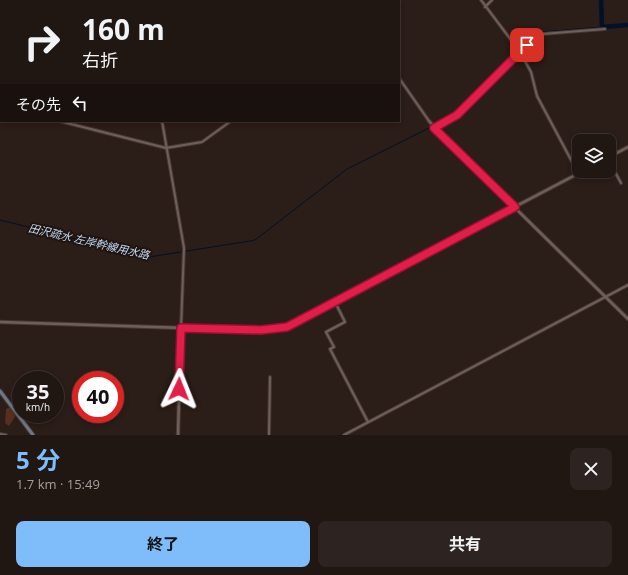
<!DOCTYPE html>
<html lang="ja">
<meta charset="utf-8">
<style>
:root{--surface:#201612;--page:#2d2320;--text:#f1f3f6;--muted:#a29f9f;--line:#3d3532;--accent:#7ebdf9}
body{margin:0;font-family:"Open Sans","Noto Sans JP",sans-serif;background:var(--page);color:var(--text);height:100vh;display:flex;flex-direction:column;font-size:15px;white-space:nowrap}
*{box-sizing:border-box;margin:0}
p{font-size:13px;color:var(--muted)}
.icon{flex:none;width:22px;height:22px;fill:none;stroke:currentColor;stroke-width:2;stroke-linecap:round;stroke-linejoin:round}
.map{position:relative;height:435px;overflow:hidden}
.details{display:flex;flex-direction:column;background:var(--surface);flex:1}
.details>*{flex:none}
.hud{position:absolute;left:0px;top:0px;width:400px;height:122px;box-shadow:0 2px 6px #0003,0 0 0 1px var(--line);background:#201612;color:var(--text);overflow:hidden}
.controls{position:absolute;left:572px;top:134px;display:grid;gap:8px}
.controls a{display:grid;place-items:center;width:44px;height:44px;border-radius:8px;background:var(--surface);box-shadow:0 2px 6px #0003,0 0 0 1px var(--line);font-size:20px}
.speed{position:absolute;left:12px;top:371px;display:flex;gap:8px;font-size:20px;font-weight:700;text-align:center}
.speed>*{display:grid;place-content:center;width:52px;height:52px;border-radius:50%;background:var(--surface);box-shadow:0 2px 6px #0003,0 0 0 1px var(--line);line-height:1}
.speed small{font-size:10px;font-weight:400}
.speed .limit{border:6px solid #d22;background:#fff;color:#111}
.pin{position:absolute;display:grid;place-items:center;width:34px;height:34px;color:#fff;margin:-17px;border-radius:8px;box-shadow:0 2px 6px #0006}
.me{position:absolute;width:44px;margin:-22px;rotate:2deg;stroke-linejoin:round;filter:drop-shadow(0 0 3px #0008)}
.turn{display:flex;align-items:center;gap:14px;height:84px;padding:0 16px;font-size:18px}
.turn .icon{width:52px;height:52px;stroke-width:2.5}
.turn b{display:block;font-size:28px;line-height:34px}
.then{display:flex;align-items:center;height:38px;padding:0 16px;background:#0003;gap:8px;font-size:15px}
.round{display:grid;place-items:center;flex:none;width:42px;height:42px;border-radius:8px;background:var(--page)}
.summary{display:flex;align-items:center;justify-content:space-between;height:68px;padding:0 16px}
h1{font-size:24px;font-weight:700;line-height:30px;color:var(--accent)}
.cta{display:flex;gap:8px;margin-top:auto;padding:8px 16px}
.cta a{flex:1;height:46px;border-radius:8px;background:var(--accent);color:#111;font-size:16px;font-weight:700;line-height:46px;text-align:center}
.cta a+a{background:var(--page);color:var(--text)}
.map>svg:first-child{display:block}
.green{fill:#5a2e1d}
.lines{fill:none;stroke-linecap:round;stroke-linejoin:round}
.stream{stroke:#001128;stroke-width:1}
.river{stroke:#001128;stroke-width:4.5}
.minor-casing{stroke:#453936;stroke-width:4}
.tertiary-casing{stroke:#453936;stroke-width:4.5}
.secondary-casing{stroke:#453936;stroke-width:5}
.minor{stroke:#705f59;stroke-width:2}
.tertiary{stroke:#705f59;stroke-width:2.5}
.secondary{stroke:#6d7889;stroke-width:3}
.route-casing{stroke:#92132f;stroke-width:10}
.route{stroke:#e11d48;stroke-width:7}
.labels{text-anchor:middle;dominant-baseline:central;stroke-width:4;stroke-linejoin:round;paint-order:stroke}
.water-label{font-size:11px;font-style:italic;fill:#bedbf8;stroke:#21140f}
</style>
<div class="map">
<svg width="628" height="435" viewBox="0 0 628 435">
<rect width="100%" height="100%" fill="#2b1d18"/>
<path class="green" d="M10,407l6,8 -7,11 -4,-3 1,-14z"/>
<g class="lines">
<path class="stream" d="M435,125l23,-14 75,-75 7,-4 62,-5
M0,220l149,37 101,-16 5,-1 92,-71 84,-42"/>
<path class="river" d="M601,0l1,27 26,-2"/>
<defs>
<path id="minor" d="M11,0l8,1
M262,0l1,1
M344,0l1,1
M388,0l1,1
M481,0l39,52 11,20 6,24 41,77
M221,1v-1
M398,1l1,-1
M485,7l7,-7
M399,78l30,43
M0,106h1
M59,121l107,27 36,-6 29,-21
M162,121l22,127 -3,80
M434,128l23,-13 80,-79 5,-2 63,-5
M609,161l12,22
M335,302l10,20 -19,10 8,15 -4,2 38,73
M0,434l6,1
M269,435l1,-58
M344,435l284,-150"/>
<path id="tertiary" d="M429,121l15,17 184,181
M609,157l19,-10
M0,322l246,8 36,-1 301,-158
M178,435l3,-107"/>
<path id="secondary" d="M0,391l33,44"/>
</defs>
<use href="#minor" class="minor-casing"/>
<use href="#tertiary" class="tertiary-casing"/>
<use href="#secondary" class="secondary-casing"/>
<use href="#minor" class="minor"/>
<use href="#tertiary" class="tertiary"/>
<use href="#secondary" class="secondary"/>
</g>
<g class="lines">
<defs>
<path id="route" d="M179,389l2,-61 80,2 26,-3 228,-120 -81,-79 23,-13 70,-70"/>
</defs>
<use href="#route" class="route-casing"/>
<use href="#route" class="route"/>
</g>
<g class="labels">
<g class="water-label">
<text transform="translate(89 241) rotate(13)">田沢疏水 左岸幹線用水路</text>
</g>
</g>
</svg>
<div class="controls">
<a><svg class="icon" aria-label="layers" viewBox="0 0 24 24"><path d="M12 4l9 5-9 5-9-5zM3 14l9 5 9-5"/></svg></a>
</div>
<div class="speed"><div>35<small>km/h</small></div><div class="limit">40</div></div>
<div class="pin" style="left:527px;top:45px;background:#d93025"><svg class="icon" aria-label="arrive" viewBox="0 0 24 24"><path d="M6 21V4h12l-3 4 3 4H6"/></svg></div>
<svg class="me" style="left:179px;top:389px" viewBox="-20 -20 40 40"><path d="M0-17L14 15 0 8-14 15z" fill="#e11d48" stroke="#fff" stroke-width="4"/></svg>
<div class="hud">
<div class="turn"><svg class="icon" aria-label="right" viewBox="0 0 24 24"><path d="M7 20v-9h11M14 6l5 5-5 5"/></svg><div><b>160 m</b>右折</div></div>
<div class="then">その先<svg class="icon" aria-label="left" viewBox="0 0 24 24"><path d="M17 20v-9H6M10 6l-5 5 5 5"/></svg></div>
</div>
</div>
<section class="details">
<div class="summary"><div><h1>5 分</h1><p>1.7 km · 15:49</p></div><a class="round"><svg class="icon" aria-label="close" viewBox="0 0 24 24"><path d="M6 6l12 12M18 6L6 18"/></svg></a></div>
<div class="cta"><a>終了</a><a>共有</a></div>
</section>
